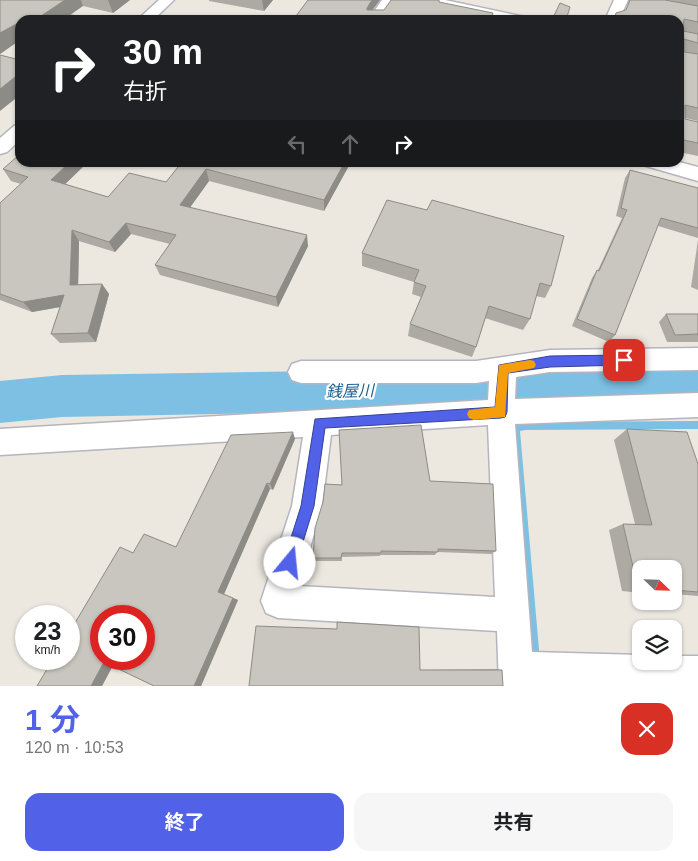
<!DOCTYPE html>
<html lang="ja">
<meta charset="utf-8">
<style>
:root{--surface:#fff;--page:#f6f6f6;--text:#202124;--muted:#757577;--accent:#5162e8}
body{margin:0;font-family:Helvetica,"Noto Sans JP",sans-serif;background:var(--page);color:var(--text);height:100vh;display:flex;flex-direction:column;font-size:19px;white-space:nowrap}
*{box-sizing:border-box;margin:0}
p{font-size:16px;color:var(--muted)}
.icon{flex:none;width:28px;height:28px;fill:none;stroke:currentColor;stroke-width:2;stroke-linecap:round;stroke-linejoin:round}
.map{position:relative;height:686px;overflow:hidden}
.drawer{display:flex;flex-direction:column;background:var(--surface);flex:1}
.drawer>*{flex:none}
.guide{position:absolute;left:15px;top:15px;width:669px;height:152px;border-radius:15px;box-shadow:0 1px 4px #0004;background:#202124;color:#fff;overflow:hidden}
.needle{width:32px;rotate:113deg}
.fabs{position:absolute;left:632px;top:560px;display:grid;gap:10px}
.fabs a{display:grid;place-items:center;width:50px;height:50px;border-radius:10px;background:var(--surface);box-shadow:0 1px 4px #0004;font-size:25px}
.speed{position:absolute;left:15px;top:605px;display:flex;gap:10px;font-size:25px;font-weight:700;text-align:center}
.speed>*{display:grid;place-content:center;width:65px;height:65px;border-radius:50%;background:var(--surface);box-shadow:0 1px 4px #0004;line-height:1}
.speed small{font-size:12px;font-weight:400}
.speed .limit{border:8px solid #d22;background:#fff;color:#111}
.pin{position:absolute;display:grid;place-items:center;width:42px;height:42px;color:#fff;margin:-21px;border-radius:10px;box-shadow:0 2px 8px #0006}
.me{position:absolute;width:55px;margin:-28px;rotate:17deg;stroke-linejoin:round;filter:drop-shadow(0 0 4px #0008)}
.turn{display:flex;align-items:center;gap:18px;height:105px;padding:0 25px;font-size:22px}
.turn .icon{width:65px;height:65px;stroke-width:2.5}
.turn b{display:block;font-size:35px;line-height:42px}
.lanes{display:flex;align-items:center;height:48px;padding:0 25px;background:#0003;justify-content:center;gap:25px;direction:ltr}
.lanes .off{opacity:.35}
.round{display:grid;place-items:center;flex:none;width:52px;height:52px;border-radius:15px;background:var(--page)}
.overview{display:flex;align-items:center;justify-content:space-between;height:85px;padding:0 25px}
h1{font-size:30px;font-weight:700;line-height:38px;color:var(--accent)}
.action{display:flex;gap:10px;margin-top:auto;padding:10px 25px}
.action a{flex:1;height:58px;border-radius:15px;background:var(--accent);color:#fff;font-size:20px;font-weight:700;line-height:58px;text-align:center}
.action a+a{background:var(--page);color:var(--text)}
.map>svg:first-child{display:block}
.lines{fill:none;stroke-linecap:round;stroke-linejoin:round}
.stream{fill:#7ec0e3;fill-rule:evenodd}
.river{fill:#7ec0e3;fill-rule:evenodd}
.minor-casing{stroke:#b4b5be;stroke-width:3}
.minor{fill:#fff;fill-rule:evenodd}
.wall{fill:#acaaa3}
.shaded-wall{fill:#8c8b85}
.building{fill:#c8c6be;stroke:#8c8b85;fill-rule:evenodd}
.route{fill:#5162e8;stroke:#354097}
.slow{fill:#f59e0b}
.labels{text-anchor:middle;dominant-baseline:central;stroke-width:4.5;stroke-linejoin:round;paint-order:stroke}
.water-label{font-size:16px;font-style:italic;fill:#1b5f91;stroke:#fff}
</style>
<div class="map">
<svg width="698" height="686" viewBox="0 0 698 686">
<rect width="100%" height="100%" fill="#ece8e0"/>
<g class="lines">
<path class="stream" d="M62,12l28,7 1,1h-7l-23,-6v-2z
M698,421v8l-173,1 -5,1 20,230 -2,3 -3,2 -3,-2 -2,-3 -18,-232 1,-3 12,-4z"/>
<path class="river" d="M698,357v40l-49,3 -94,-2 -24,10 -469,9 -62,6v-42l62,-6 464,-7 23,-10 100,2z"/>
<defs>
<path id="minor" d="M159,0h15l-21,20h-16z
M382,0h14l-14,20h-14z
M418,0h27l75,16 5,1 2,3h-28l-74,-16z
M614,0h14l-9,20h-14z
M20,124v16l-13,12 -7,2v-16l14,-12z
M644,162h35l19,5v14l-52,-15z
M698,348v22l-148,2 -34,5 -1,22 183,-6v24l-183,7 17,228 109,3v6h33v-5h24v30h-199l-2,-55 -219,-13 -12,-5 -5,-12 31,-95 11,-69 -303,18v-26l488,-29 1,-19 -13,2h-175l-9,-3 -4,-8 4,-8 9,-3h175l74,-11zM488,425l7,172 -196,-11 23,-80 9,-71z"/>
</defs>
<use href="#minor" class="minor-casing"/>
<use href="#minor" class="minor"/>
</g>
<path class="wall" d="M0,0h130l-17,13 -30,-7 -63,14v20l-20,14z
M209,0h64l-9,11 -55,-10z
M630,0h68v121l-13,-3v1l13,3v34l-19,-4v-132l-53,-10z
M20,162h68l-23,22 43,13 58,-15 16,-20h169l-27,49 -115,-30 -19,26 118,39 -30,61 -118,-32 -5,-10 15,-21 -39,-10 -16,18 -36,-11 -1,44 24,-1 7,10 -13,48 -36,1 -9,-9 9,-27 -28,5 -32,-12v-97l21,-19 -10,-3 -8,-12z
M630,170l68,18v50l-40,-12 -43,109 -6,7 -37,-16 20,-48 5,-8h1l24,-52 -6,-2 9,-38z
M387,200l164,86 -6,12 -9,-2 -6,23 -7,11 -38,-12 -9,29 -4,10 -64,-21 2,-12 11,-27 -9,-3 2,-12 -52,-16v-13z
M698,240v50l-7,-3z
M666,314h32v28h-31l-8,-20z
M627,429l71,35v132l-24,-2v-25h-33v24l-19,-2 -13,-61 14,-6h12l-21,-84z
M295,439l-22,51 -3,-1 -46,105 14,6 -37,86h-47l-41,-20 -11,20h-65l96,-133 43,-6z
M430,481l66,70 -5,3 -54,-2 -2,3h-55v1l-38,1v4h-28l-1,-3z
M496,669l6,1 -253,16 171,-16z"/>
<path class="shaded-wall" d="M65,0h16l2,6 -20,14h-28z
M108,0h22l-17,13z
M262,0h11l-9,11z
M372,0h8l-14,19 1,-11z
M19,21l1,2v17l-20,14v-21z
M20,73v22l-20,16v-22z
M70,162h18l-30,29 -7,-11z
M345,162h6l-27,49v-11z
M206,169l3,12 -25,35 -4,-11z
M126,223l5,11 -16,18 -6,-10z
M72,230l7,11 -1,54 -8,-10z
M307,235l1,11 -30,61 -2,-10z
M102,284l7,10 -13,48 -8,-9z
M64,295l8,10 -40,7 -9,-10z
M293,432l2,7 -22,51 -3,-6z
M267,483l3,6 -46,105 -6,-2z
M233,598l5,2 -37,86h-7z
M115,661l-13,25h-11l13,-24z"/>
<path class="building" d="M0,0h65l-30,20h-15v2l-20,11z
M308,0h64l-5,8v2h17l7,-10h48v2l54,11 -2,7h-198z
M630,0h35l33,6v16l-14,-3 -1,12 15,3v9l-14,-4v13l14,2v54l-13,-3v14l13,3v21l-19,-4v-119h-65l2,-7 10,-3z
M560,3l10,4 -4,13h-14z
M0,55l20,5v13l-20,16z
M20,154v8h50l-19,18 57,17 21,-24 37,9 16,-20h163l-21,38 -118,-31 -26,36 127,30 -31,62 -121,-32 21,-30 -50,-12 -17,19 -37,-12 -2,55 32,-1 -14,49 -37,1 13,-39 -41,7 -23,-8v-91l28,-26 -25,-8z
M630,170l68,18v40l-37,-10 -46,117 -38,-16 20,-49 2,1 28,-61 -6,-2z
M387,200l40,10 5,-10 132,36 -13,50 -11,-3 -10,36 -41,-13 -13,41 -66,-23 16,-38 -12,-4 5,-12 -57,-17z
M666,314h32v20l-23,1z
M421,425l9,56 63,3 3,67 -58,-2v3l-57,-1v2h-39l-1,5h-28l2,-30 8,-26 2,-18 17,1 -3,-55z
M627,429l60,3 11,32v128l-24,-2v-21h-33v19h-3l-15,-64 29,1z
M293,432l-23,52 -3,-1 -49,109 15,6 -39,88h-40l-50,-24 -13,24h-54l16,-27h16v-26l51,-86 13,6 11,-19 32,13 55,-112zM101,616h43v43h-43z
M337,622l82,5 1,43h82l1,16h-254l7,-60 81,3z"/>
<path class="route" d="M624,355l4,2 2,3 -2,4 -4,1 -74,2 -42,6 -1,39 -2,5 -4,1 -176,10 -11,78 -19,62 -5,3 -5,-3 -2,-5 18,-57 14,-87 180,-12 4,-42 51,-9z"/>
<path class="slow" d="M530,360l4,1 2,4 -2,3 -26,5 -3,44 -31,3 -5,-2 -2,-4 2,-4 26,-3 4,-42z"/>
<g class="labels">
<g class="water-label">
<text transform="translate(350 391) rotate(-1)">銭屋川</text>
</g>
</g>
</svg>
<div class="fabs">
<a><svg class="needle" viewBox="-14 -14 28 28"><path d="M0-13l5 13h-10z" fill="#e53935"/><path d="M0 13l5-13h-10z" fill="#757577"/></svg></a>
<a><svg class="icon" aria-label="layers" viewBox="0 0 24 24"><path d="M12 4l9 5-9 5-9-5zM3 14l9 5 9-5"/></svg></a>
</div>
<div class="speed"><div>23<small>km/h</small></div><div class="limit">30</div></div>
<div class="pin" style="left:624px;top:360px;background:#d93025"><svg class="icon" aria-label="arrive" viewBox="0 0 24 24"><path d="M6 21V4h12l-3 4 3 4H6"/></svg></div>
<svg class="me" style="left:290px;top:563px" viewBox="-20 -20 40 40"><circle r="19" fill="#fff"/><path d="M0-13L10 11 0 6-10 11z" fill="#5162e8"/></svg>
<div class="guide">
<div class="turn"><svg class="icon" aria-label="right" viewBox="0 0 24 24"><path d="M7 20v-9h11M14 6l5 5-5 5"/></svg><div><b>30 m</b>右折</div></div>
<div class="lanes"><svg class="icon off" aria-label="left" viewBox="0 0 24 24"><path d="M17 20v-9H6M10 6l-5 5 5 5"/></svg><svg class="icon off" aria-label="ahead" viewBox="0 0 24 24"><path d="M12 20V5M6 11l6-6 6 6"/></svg><svg class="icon" aria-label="right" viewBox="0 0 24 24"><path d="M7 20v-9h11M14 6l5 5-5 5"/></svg></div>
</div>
</div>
<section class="drawer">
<div class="overview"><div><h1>1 分</h1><p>120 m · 10:53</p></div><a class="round" style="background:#d93025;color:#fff"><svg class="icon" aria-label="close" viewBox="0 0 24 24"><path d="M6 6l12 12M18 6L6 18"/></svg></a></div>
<div class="action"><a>終了</a><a>共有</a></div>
</section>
